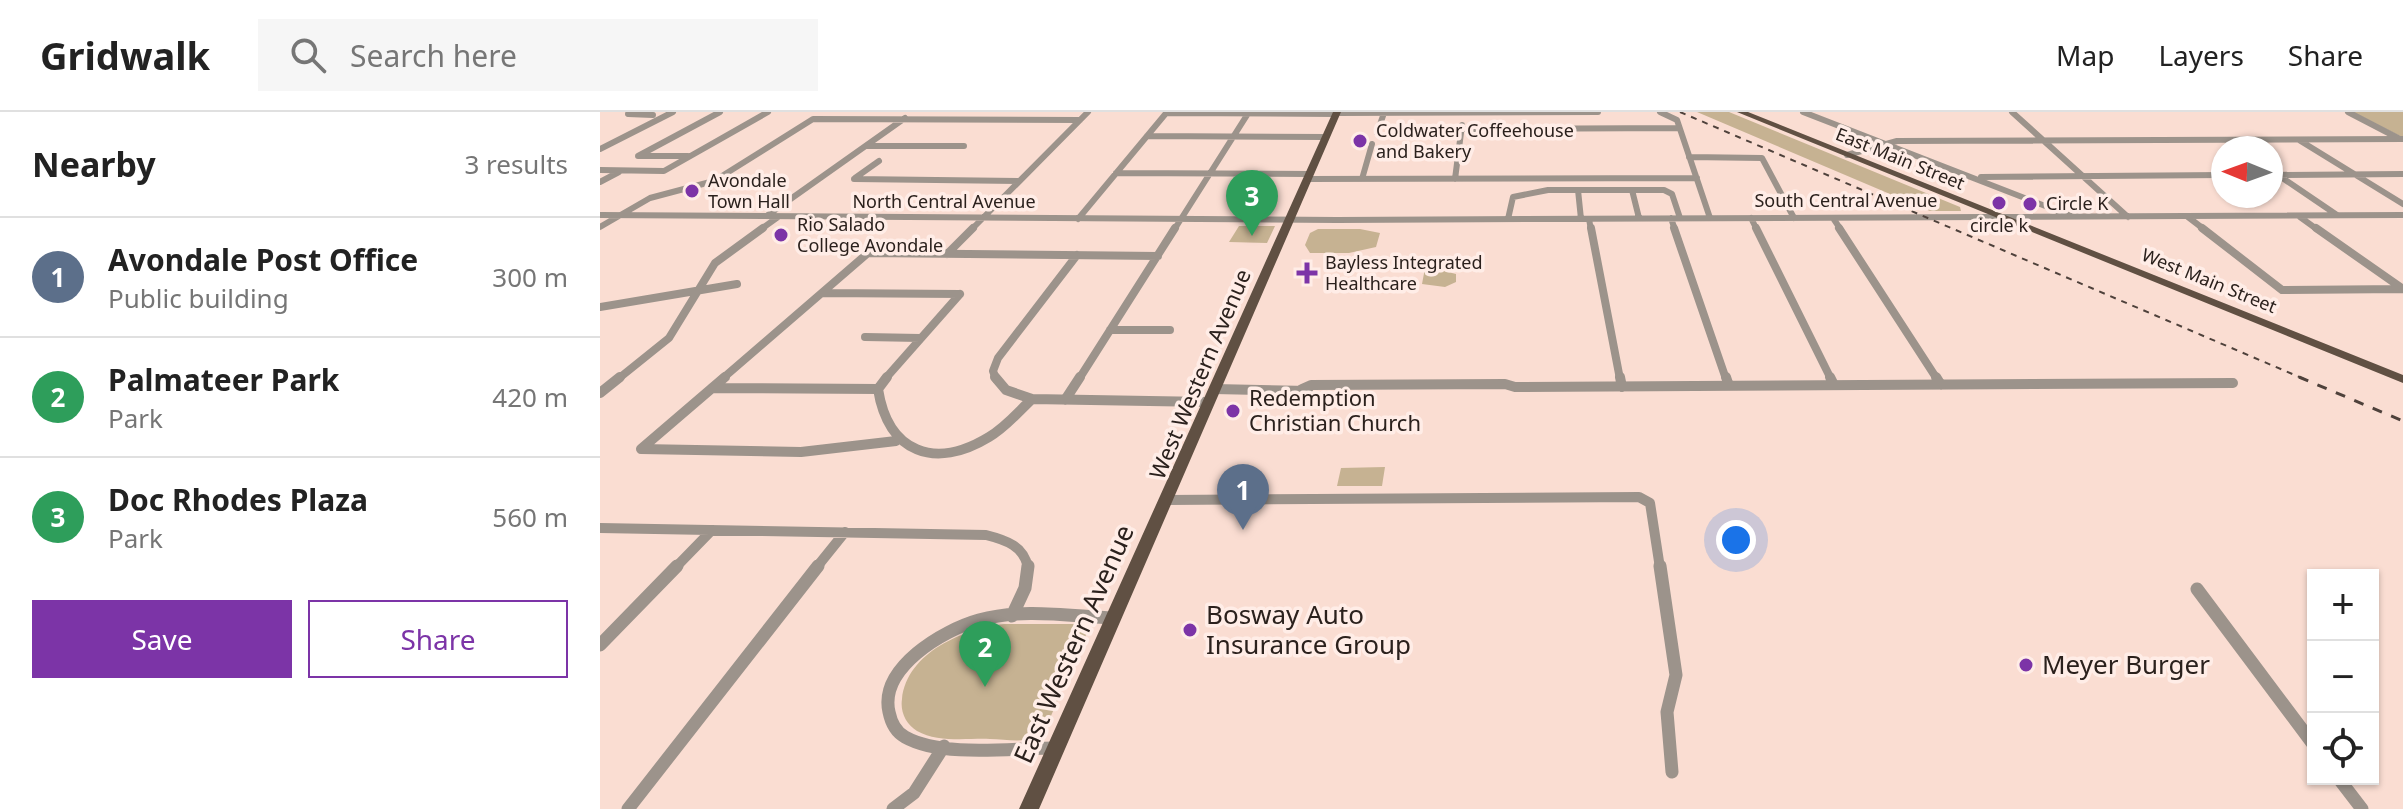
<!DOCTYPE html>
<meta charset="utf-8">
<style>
:root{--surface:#fff;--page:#f6f6f6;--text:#222;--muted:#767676;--line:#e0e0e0;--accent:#7c34a7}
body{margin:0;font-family:"Noto Sans",sans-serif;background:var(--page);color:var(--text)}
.controls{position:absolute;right:24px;bottom:24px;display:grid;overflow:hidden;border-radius:0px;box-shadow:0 2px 6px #0004}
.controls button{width:72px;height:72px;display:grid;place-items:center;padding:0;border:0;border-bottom:2px solid var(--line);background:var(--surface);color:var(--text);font:40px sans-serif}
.compass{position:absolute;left:1611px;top:24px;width:72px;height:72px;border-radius:50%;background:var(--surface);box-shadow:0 2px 6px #0004;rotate:271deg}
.you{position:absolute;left:1136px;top:428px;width:28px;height:28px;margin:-20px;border:6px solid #fff;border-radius:50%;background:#1a73e8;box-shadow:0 0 0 12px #1a73e833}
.badge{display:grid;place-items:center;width:52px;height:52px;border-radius:50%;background:var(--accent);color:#fff;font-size:26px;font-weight:700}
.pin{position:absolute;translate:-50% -66px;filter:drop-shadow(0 2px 4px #0008)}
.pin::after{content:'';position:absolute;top:42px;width:28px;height:24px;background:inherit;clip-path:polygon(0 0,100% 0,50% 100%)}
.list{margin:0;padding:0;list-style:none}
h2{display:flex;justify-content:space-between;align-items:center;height:104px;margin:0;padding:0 32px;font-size:34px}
h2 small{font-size:26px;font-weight:400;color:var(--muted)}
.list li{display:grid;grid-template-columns:52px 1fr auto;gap:24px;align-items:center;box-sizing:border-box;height:120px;padding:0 32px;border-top:2px solid var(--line)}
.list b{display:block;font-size:30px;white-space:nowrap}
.list p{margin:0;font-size:26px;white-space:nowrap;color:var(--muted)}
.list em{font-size:26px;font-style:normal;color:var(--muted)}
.actions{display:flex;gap:16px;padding:24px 32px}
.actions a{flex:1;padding:18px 0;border:2px solid var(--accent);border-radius:0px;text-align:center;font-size:28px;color:var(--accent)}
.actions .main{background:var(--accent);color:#fff}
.icon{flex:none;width:44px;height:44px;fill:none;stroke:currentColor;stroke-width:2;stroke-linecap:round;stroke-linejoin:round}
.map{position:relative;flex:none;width:1803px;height:697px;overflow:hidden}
header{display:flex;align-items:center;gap:48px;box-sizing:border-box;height:112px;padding:0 40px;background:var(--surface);border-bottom:2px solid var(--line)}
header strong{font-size:38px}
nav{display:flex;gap:44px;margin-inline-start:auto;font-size:28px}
.search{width:560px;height:72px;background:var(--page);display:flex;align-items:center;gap:20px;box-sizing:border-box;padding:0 28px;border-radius:0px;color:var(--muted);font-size:30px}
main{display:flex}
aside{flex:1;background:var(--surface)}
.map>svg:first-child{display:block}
.green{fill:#c6b292}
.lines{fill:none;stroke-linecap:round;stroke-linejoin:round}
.minor-far3{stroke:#9c938b;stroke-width:6}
.minor-far2{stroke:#9c938b;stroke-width:8}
.minor-far1{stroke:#9c938b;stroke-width:10}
.minor{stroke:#9c938b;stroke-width:13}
.major{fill:#605043;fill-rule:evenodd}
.rail-far1{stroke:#4e413b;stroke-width:2;stroke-dasharray:6 6;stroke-linecap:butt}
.rail{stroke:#4e413b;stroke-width:3;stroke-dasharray:10 10;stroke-linecap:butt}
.poi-dot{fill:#7c34a7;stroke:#ffede7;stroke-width:3}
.labels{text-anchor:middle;stroke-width:7;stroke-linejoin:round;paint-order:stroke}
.far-poi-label{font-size:18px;fill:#2b211d;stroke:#ffede7;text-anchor:start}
.far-street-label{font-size:18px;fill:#2b211d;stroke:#ffede7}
.street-label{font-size:22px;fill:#2b211d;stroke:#ffede7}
.poi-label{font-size:22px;fill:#2b211d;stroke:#ffede7;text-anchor:start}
.near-poi-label{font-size:26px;fill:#2b211d;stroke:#ffede7;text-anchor:start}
.near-street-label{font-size:26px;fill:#2b211d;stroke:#ffede7}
</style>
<header>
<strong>Gridwalk</strong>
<div class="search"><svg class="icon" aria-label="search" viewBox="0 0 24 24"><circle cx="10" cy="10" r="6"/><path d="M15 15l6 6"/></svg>Search here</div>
<nav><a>Map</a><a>Layers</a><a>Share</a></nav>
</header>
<main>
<aside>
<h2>Nearby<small>3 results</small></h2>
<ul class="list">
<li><span class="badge" style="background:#5c6f8a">1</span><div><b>Avondale Post Office</b><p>Public building</p></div><em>300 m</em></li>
<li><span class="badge" style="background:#2e9e5b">2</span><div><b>Palmateer Park</b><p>Park</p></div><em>420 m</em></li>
<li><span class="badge" style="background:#2e9e5b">3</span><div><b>Doc Rhodes Plaza</b><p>Park</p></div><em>560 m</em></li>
</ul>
<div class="actions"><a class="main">Save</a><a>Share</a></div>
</aside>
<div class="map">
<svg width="1803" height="697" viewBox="0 0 1803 697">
<rect width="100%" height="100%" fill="#faddd2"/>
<path class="green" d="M1097 0H1129L1360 95 1361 99H1330Z
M1753 0H1803V25H1802Z
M639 114H675L667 131 629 130Z
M718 117H760L780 121 776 135 749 141H710L705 133 710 121Z
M835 149 844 159 856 162V170L845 175 822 172 826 151Z
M785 355 782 374H737L741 356Z
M404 512H478L489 516 444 620C430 633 408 627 390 627 368 626 338 631 317 619 306 612 300 600 302 587 307 540 364 517 404 512Z"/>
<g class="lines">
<path class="minor-far3" d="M1060 0 1077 8 1110 106
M1203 0 1471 104
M1412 0 1528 105
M1748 0 1798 26
M566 1 736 2
M737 1 998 0
M28 2 53 3
M862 17 1079 16
M777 21 784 1
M547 24 726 25
M1699 28 1803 92
M266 34H364
M0 37 73 0
M1247 43 1297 29 1803 27
M88 44H38L120 0
M1089 45 1162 46 1194 106
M0 58 64 59 168 0
M516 61 709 62
M1671 63 1803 62
M1381 65 1623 63
M1681 65 1737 103
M255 66 279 49
M254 67 419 69
M707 67 1097 66
M762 67 772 32
M855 67 862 13
M0 70 19 60
M978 78 981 107
M1032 78 1039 106
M0 103 737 108 1803 103
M168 103 305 6
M1588 105 1605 118
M1700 105 1718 118
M1071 106 1075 118
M1151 106 1157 118
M1233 106 1241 118
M478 107 567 0
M908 107 913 85 948 78H1064L1072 82 1080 106
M989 107 991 118
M0 115 50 86 114 69 213 7 480 8
M160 118 178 105
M371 118 488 0
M574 118 649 0"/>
<path class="minor-far2" d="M991 116 1020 267
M1074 116 1126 267
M1156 116 1231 267
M1239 116 1337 267
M1602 116 1682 178 1803 177
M1716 116 1803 177
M347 142 373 116
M222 181 360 182
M0 195 137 172
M510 218H570
M265 225 320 226
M18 267 69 226 115 151 163 116
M122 267 268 141 558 144
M285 267 360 182
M396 267 393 259 398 246 477 143
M479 267 575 116"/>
<path class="minor-far1" d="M287 265 278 277C288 341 335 358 389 325 406 315 418 300 432 287
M395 265 406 278 432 287 608 290
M1020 265 1022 275
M1126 265 1129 274
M1230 265 1234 273
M1336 265 1341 273
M112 276 278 277
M614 277 708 279
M702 277 711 273 905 272 915 275 1633 271
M0 281 20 265
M465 288 480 265
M41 337 125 265
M41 337 201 340 296 329
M567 388 1039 385 1050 391 1060 456
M0 416 386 423C406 428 424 434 428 456
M75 456 112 418
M216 456 245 420"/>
<path class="minor" d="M1060 454 1076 563 1067 600 1072 660
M1597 477 1713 632
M412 504 425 476 428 454
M0 533 77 454
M456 636C414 636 342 646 305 625 296 620 291 610 289 600 279 556 343 518 379 508 422 496 469 504 513 506
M1739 667 1762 697
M28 697 218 454
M293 697 314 681 344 634"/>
<path class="major" d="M733 0H741L439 697H419Z
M1137 0H1148L1803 263V271Z"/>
<path class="rail-far1" d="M1080 0 1704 267"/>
<path class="rail" d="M1699 265 1803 309"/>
</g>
<g class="poi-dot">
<circle cx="760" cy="29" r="8"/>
<circle cx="92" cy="79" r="8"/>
<circle cx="1399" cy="91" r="8"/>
<circle cx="1430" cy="92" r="8"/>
<circle cx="181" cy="123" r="8"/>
<path d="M703 149h8v8h8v8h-8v8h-8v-8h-8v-8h8z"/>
<circle cx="633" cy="299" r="8"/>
<circle cx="590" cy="518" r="8"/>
<circle cx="1426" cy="553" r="8"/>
</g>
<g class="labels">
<g class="far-poi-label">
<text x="776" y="25">Coldwater Coffeehouse<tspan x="776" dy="21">and Bakery</tspan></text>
<text x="108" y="75">Avondale<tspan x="108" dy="21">Town Hall</tspan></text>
<text x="1446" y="98">Circle K</text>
<text x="197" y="119">Rio Salado<tspan x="197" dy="21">College Avondale</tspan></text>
<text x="1399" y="120" text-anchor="middle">circle k</text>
<text x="725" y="157">Bayless Integrated<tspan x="725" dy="21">Healthcare</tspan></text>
</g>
<g class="far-street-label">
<text transform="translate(1300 47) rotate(22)" y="6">East Main Street</text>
<text x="1246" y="95">South Central Avenue</text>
<text x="344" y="96">North Central Avenue</text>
<text transform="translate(1609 169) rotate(22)" y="6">West Main Street</text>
</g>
<g class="street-label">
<text transform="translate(600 262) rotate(-67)" y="8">West Western Avenue</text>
</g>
<g class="poi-label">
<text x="649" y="294">Redemption<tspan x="649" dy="25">Christian Church</tspan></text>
</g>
<g class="near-poi-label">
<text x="606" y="512">Bosway Auto<tspan x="606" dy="30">Insurance Group</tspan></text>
<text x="1442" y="562">Meyer Burger</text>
</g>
<g class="near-street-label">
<text transform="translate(474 532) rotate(-66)" y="9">East Western Avenue</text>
</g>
</g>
</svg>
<div class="controls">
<button>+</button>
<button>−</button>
<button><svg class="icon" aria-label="locate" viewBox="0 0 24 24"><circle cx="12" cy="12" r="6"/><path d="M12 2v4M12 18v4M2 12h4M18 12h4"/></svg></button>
</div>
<svg class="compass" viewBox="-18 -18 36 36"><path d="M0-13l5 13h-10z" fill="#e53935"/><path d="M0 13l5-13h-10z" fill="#767676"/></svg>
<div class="you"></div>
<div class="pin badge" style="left:643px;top:418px;background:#5c6f8a">1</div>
<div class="pin badge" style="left:385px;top:575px;background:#2e9e5b">2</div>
<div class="pin badge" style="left:652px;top:124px;background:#2e9e5b">3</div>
</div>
</main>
